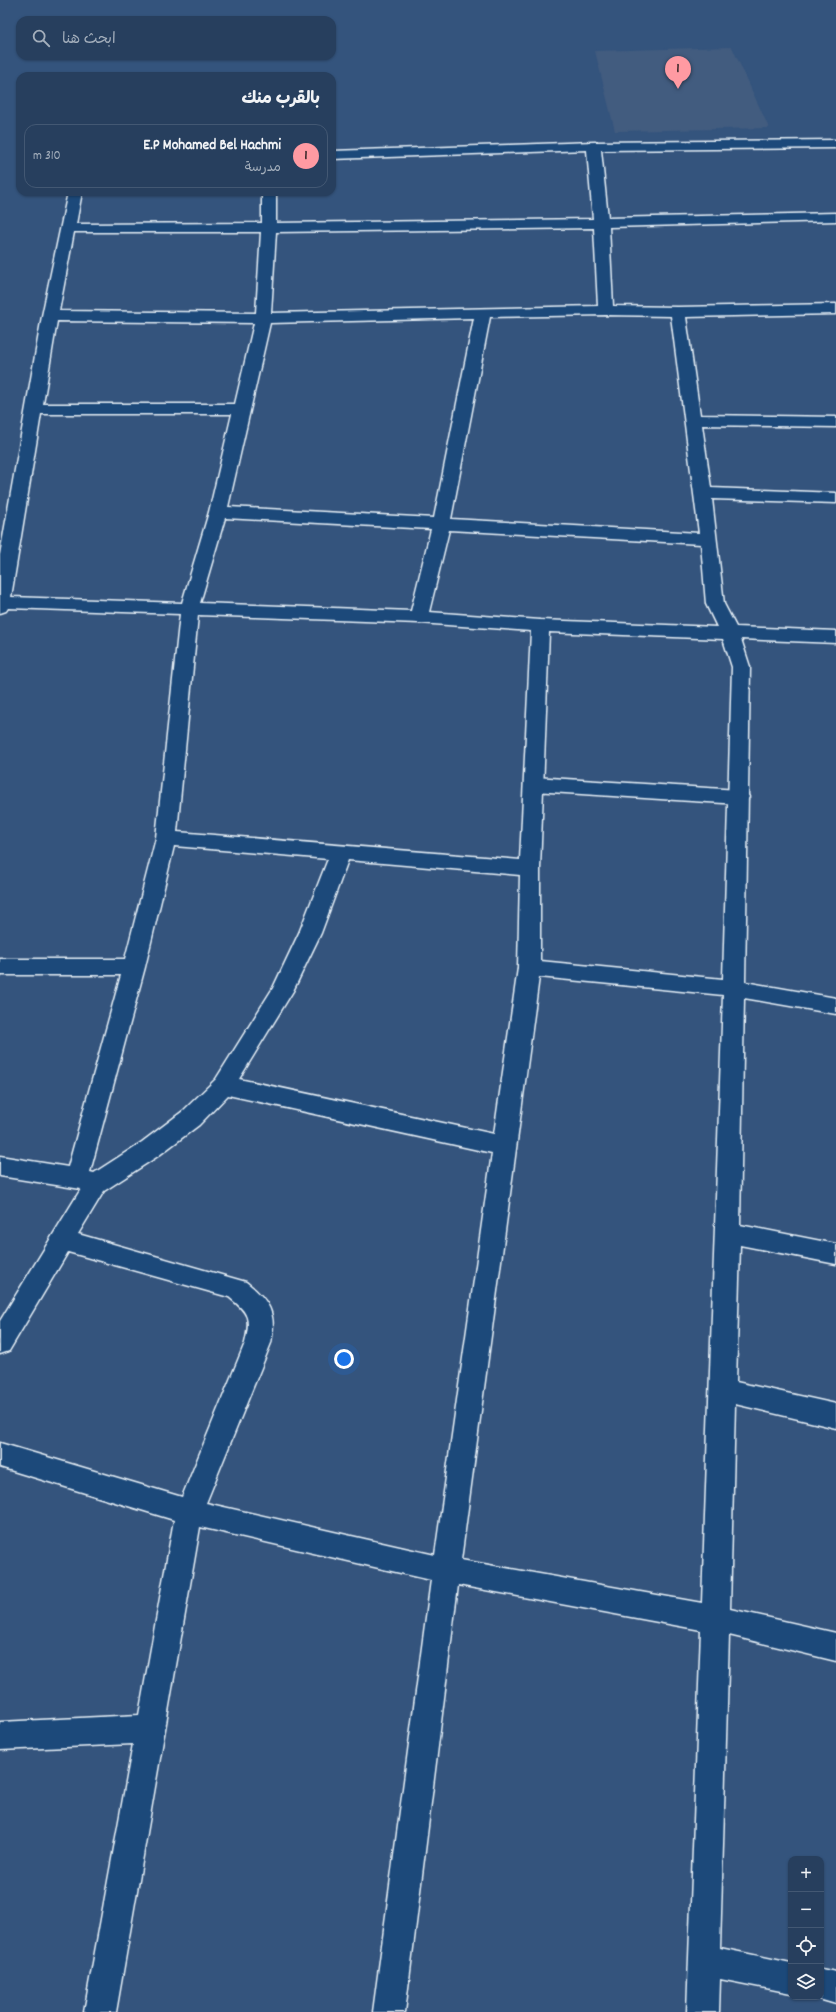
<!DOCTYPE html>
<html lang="ar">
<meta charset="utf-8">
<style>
:root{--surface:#273f5e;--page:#334a67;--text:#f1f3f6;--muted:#a4afbc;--line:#435873;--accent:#ff9aa2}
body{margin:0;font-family:Dekko,"Playpen Sans Arabic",sans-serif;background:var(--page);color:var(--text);direction:rtl}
.controls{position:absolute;right:12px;bottom:12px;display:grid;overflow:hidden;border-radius:8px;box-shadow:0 1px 3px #0004}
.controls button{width:36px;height:36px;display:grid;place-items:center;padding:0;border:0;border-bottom:1px solid var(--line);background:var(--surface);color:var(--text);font:20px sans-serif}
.you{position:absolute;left:344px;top:1359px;width:14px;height:14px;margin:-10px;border:3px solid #fff;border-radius:50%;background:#1a73e8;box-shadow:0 0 0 6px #1a73e833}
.badge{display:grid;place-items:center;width:26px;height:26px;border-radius:50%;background:var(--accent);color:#111;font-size:13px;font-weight:700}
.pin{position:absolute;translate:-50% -33px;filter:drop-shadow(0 1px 2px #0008)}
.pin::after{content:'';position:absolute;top:21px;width:14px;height:12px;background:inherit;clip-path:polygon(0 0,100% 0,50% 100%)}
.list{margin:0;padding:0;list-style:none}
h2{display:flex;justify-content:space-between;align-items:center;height:52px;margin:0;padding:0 16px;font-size:17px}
h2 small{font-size:13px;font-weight:400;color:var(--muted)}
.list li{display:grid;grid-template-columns:26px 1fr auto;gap:12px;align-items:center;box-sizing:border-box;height:64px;margin:0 8px 8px;padding:0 8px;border:1px solid var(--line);border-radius:12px}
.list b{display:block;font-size:15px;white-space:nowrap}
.list p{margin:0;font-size:13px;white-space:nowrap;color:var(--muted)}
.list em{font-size:13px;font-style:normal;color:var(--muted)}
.icon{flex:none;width:22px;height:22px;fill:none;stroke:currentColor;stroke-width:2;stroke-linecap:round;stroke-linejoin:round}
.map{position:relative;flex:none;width:836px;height:2012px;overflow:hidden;direction:ltr}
.search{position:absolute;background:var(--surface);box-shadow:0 1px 3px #0004;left:16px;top:16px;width:320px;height:44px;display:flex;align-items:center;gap:10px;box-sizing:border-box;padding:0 14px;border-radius:12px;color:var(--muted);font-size:15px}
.panel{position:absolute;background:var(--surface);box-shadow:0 1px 3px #0004;left:16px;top:72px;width:320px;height:124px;border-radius:12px;direction:rtl}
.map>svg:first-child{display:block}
.built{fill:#425c7f}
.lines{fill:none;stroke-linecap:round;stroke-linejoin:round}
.service-casing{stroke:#e8f1f8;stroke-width:3}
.minor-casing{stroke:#e8f1f8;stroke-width:3}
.service{fill:#1f4a7a;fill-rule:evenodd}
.minor{fill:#1f4a7a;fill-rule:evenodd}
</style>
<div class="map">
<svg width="836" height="2012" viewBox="0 0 836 2012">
<rect width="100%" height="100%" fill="#34547d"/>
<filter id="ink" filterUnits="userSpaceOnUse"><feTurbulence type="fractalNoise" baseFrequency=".025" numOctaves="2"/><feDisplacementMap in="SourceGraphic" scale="8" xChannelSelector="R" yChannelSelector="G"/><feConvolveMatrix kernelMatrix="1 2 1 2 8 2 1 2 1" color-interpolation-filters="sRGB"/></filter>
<g filter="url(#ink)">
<path class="built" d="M732 47 769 128 615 131 595 51Z"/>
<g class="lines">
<g class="service-casing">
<path id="service" d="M534 777 739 790 746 792 749 797 746 802 739 804 534 791 527 789 524 784 527 779Z"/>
</g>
<g class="minor-casing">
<path id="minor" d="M836 140V148L601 150 608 218 836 213V221L609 227 613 306 678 307 836 304V314L686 317 700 415 836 417V427L702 425 711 488 836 493V503L712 499 724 604 736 627 836 631V643L741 639 750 667 745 982 836 998V1014L744 998 740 1225 836 1244V1264L740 1245 736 1382 836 1404V1428L735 1404 730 1609 836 1633V1661L729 1635 720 1948 791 1963V1993L720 1979 719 2012H687L701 1630 458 1585 405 2012H373L431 1580 200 1527 116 2012H84L133 1744 0 1750V1722L139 1715 174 1520 0 1467V1443L182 1497 245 1343C251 1318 249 1313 229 1297L68 1252 9 1351 0 1354V1321L81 1189 0 1176V1156L68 1167 121 975H0V959H125L156 838 180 614 8 608 6 611 0 613V555L42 316 68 192H82L76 224 262 223V192H276V223L593 219 587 150 332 159V151L594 142ZM594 228 598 306 271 313 276 232ZM74 232H261L256 313 59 311ZM606 315 671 316 699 533 451 519 490 317ZM474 318 434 518 228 507 270 323ZM57 321 254 323 235 404H43ZM41 414H232L209 512 182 603 11 597ZM225 518 431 529 411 611 200 603ZM449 530 701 544 706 604 717 627 540 620 429 612ZM198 615 419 623 531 631 520 860 177 832ZM549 632 723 639 732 667 723 979 540 961V868ZM174 846 328 859 299 933 273 988 216 1079 183 1111 142 1142 94 1173 90 1172 145 967ZM348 860 520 875 518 968 494 1134 239 1079 293 991 321 933ZM539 977 723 995 702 1603 461 1560ZM228 1095 492 1153 435 1555 206 1503 271 1343C277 1313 269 1300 246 1282L78 1234 104 1191 158 1156 199 1125Z
M821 1969 836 1972V2004L812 1997H821Z"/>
</g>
<use href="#service" class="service"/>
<use href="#minor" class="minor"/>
</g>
</g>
</svg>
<div class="controls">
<button>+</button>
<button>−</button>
<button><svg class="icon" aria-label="locate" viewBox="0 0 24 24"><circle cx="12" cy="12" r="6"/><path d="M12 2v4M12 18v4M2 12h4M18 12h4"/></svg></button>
<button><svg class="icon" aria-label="layers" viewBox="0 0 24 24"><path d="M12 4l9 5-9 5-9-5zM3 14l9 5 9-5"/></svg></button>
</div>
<div class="you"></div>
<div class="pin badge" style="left:678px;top:89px">1</div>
<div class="search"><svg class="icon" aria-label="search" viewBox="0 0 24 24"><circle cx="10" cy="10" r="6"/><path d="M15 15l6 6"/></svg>ابحث هنا</div>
<section class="panel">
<h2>بالقرب منك<small></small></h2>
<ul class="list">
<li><span class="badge">1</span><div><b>E.P Mohamed Bel Hachmi</b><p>مدرسة</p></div><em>310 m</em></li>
</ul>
</section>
</div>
